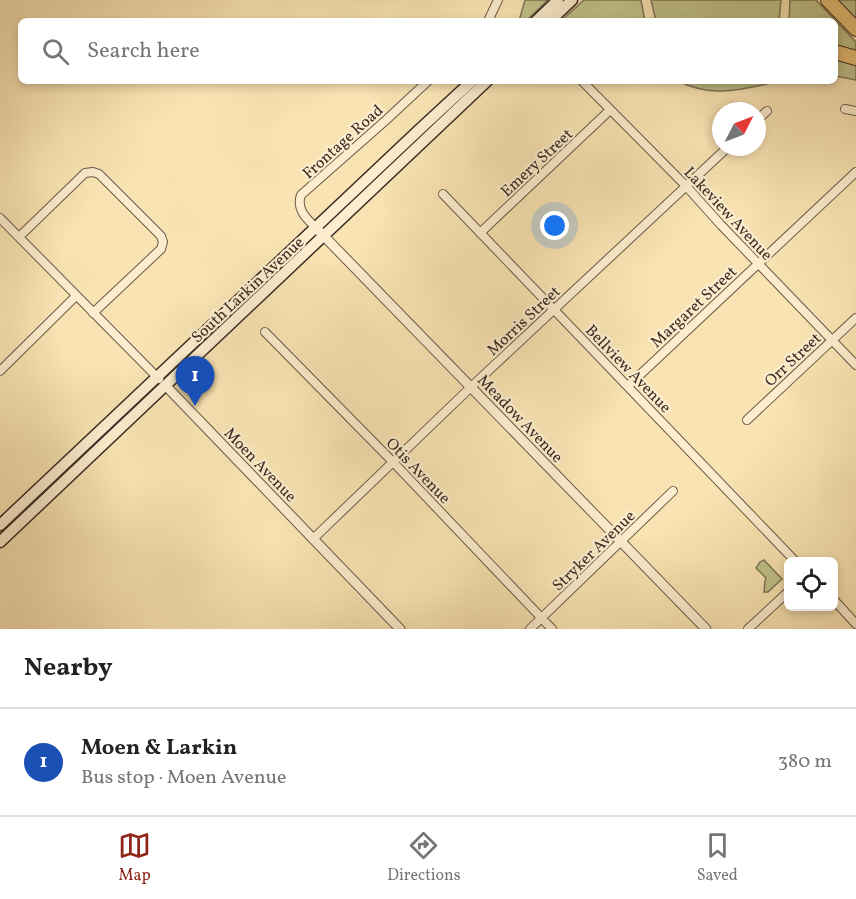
<!DOCTYPE html>
<meta charset="utf-8">
<style>
:root{--surface:#fff;--page:#f2f2f2;--text:#222;--muted:#767676;--line:#e0e0e0;--accent:#8f2418}
body{margin:0;font-family:Vollkorn,serif;background:var(--page);color:var(--text)}
.controls{position:absolute;right:18px;bottom:18px;display:grid;overflow:hidden;border-radius:9px;box-shadow:0 3px 9px #0003}
.controls button{width:54px;height:54px;display:grid;place-items:center;padding:0;border:0;border-bottom:2px solid var(--line);background:var(--surface);color:var(--text);font:30px sans-serif}
.compass{position:absolute;left:712px;top:102px;width:54px;height:54px;border-radius:50%;background:var(--surface);box-shadow:0 3px 9px #0003;rotate:48deg}
.you{position:absolute;left:555px;top:226px;width:21px;height:21px;margin:-15px;border:4px solid #fff;border-radius:50%;background:#1a73e8;box-shadow:0 0 0 9px #1a73e833}
.badge{display:grid;place-items:center;width:39px;height:39px;border-radius:50%;background:var(--accent);color:#fff;font-size:20px;font-weight:700}
.pin{position:absolute;translate:-50% -50px;filter:drop-shadow(0 2px 3px #0008)}
.pin::after{content:'';position:absolute;top:32px;width:21px;height:18px;background:inherit;clip-path:polygon(0 0,100% 0,50% 100%)}
.list{margin:0;padding:0;list-style:none}
h2{display:flex;justify-content:space-between;align-items:center;height:78px;margin:0;padding:0 24px;font-size:26px}
h2 small{font-size:20px;font-weight:400;color:var(--muted)}
.list li{display:grid;grid-template-columns:39px 1fr auto;gap:18px;align-items:center;box-sizing:border-box;height:108px;padding:0 24px;border-top:2px solid var(--line)}
.list b{display:block;font-size:22px;white-space:nowrap}
.list p{margin:0;font-size:20px;white-space:nowrap;color:var(--muted)}
.list em{font-size:20px;font-style:normal;color:var(--muted)}
.icon{flex:none;width:33px;height:33px;fill:none;stroke:currentColor;stroke-width:2;stroke-linecap:round;stroke-linejoin:round}
.map{position:relative;flex:none;width:856px;height:629px;overflow:hidden}
.search{position:absolute;background:var(--surface);box-shadow:0 3px 9px #0003;left:18px;right:18px;top:18px;height:66px;display:flex;align-items:center;gap:15px;box-sizing:border-box;padding:0 21px;border-radius:9px;color:var(--muted);font-size:22px}
.sheet{height:186px;background:var(--surface)}
nav{display:flex;justify-content:space-around;align-items:center;box-sizing:border-box;height:84px;border-top:2px solid var(--line);background:var(--surface);font-size:16px;color:var(--muted)}
nav a{display:grid;justify-items:center;gap:3px}
nav .on{color:var(--accent)}
.map>svg:first-child{display:block}
.green{fill:#c0c38a;stroke:#7e7757;stroke-width:1.5}
.lines{fill:none;stroke-linecap:round;stroke-linejoin:round}
.minor-casing{stroke:#6a5948;stroke-width:10}
.tertiary-casing{stroke:#6a5948;stroke-width:11}
.secondary-casing{stroke:#3b2b24;stroke-width:13}
.motorway-casing{stroke:#3b2b24;stroke-width:16}
.minor{stroke:#fbedcd;stroke-width:8}
.tertiary{stroke:#fbedcd;stroke-width:9}
.secondary{stroke:#fbedcd;stroke-width:10}
.motorway{stroke:#ecc279;stroke-width:14}
.labels{text-anchor:middle;stroke-width:4.5;stroke-linejoin:round;paint-order:stroke}
.street-label{font-size:16px;fill:#3b2b24;stroke:#fbedcd}
</style>
<div class="map">
<svg width="856" height="629" viewBox="0 0 856 629">
<rect width="100%" height="100%" fill="#f9e3b2"/>
<filter id="stains"><feTurbulence type="fractalNoise" baseFrequency=".00333" numOctaves="4"/><feColorMatrix values="0 0 0 0 .2 0 0 0 0 .09 0 0 0 0 .02 0 0 0 .5 -.17"/></filter>
<radialGradient id="worn" r=".72"><stop offset=".6" stop-color="#630" stop-opacity="0"/><stop offset="1" stop-color="#630" stop-opacity=".3"/></radialGradient>
<path class="green" d="M525 0H548L526 21H519Z
M584 0H641L645 21H561Z
M651 0H781L779 21H656Z
M790 0H816L856 42V80L835 76V21H789Z
M837 0H856V20Z
M678 81H780C743 89 714 99 678 81Z
M69 466 70 468 0 536V531Z
M764 560 782 579 768 592H764L765 581 766 578 756 568 760 562Z"/>
<g class="lines">
<g class="minor-casing">
<path id="minor" d="M488 21 498 0
M582 81 686 186 721 225 856 365
M845 109 856 111
M757 120 767 111
M443 194 796 562
M0 218 159 379
M315 227C306 218 296 209 301 195L385 121 428 81
M480 233 610 110
M19 237 85 173 93 172 99 174 161 236 163 242 161 249 93 313
M265 332 393 462 552 629
M0 371 76 296
M628 386 856 172
M747 420 856 318
M313 539 471 387 728 147
M834 600 856 624
M530 629 673 491
M748 629 788 592"/>
</g>
<g class="tertiary-casing">
<path id="tertiary" d="M319 231 706 629
M166 386 400 629"/>
</g>
<g class="secondary-casing">
<path id="secondary" d="M536 21 558 0
M550 21 572 0
M0 525 420 129 472 81
M0 542 487 81"/>
</g>
<g class="motorway-casing">
<path id="motorway" d="M828 0 856 29
M835 52 856 58"/>
</g>
<use href="#minor" class="minor"/>
<use href="#tertiary" class="tertiary"/>
<use href="#secondary" class="secondary"/>
<use href="#motorway" class="motorway"/>
</g>
<g class="labels">
<g class="street-label">
<text transform="translate(342 141) rotate(-42)" y="6">Frontage Road</text>
<text transform="translate(536 162) rotate(-43)" y="6">Emery Street</text>
<text transform="translate(729 213) rotate(47)" y="6">Lakeview Avenue</text>
<text transform="translate(247 289) rotate(-43)" y="6">South Larkin Avenue</text>
<text transform="translate(693 306) rotate(-43)" y="6">Margaret Street</text>
<text transform="translate(523 320) rotate(-43)" y="6">Morris Street</text>
<text transform="translate(792 359) rotate(-43)" y="6">Orr Street</text>
<text transform="translate(629 368) rotate(46)" y="6">Bellview Avenue</text>
<text transform="translate(521 418) rotate(46)" y="6">Meadow Avenue</text>
<text transform="translate(261 464) rotate(46)" y="6">Moen Avenue</text>
<text transform="translate(419 470) rotate(46)" y="6">Otis Avenue</text>
<text transform="translate(593 550) rotate(-44)" y="6">Stryker Avenue</text>
</g>
</g>
<rect width="100%" height="100%" filter="url(#stains)"/>
<rect width="100%" height="100%" fill="url(#worn)"/>
</svg>
<div class="controls">
<button><svg class="icon" aria-label="locate" viewBox="0 0 24 24"><circle cx="12" cy="12" r="6"/><path d="M12 2v4M12 18v4M2 12h4M18 12h4"/></svg></button>
</div>
<svg class="compass" viewBox="-18 -18 36 36"><path d="M0-13l5 13h-10z" fill="#e53935"/><path d="M0 13l5-13h-10z" fill="#767676"/></svg>
<div class="you"></div>
<div class="pin badge" style="left:195px;top:406px;background:#1a4fb4">1</div>
<div class="search"><svg class="icon" aria-label="search" viewBox="0 0 24 24"><circle cx="10" cy="10" r="6"/><path d="M15 15l6 6"/></svg>Search here</div>
</div>
<section class="sheet">
<h2>Nearby<small></small></h2>
<ul class="list">
<li><span class="badge" style="background:#1a4fb4">1</span><div><b>Moen &amp; Larkin</b><p>Bus stop · Moen Avenue</p></div><em>380 m</em></li>
</ul>
</section>
<nav>
<a class="on"><svg class="icon" aria-label="map" viewBox="0 0 24 24"><path d="M3 6l6-2 6 2 6-2v14l-6 2-6-2-6 2zM9 4v14M15 6v14"/></svg>Map</a>
<a><svg class="icon" aria-label="directions" viewBox="0 0 24 24"><path d="M12 3l9 9-9 9-9-9zM9 14v-3h6M13 9l2 2-2 2"/></svg>Directions</a>
<a><svg class="icon" aria-label="saved" viewBox="0 0 24 24"><path d="M7 4h10v16l-5-4-5 4z"/></svg>Saved</a>
</nav>
